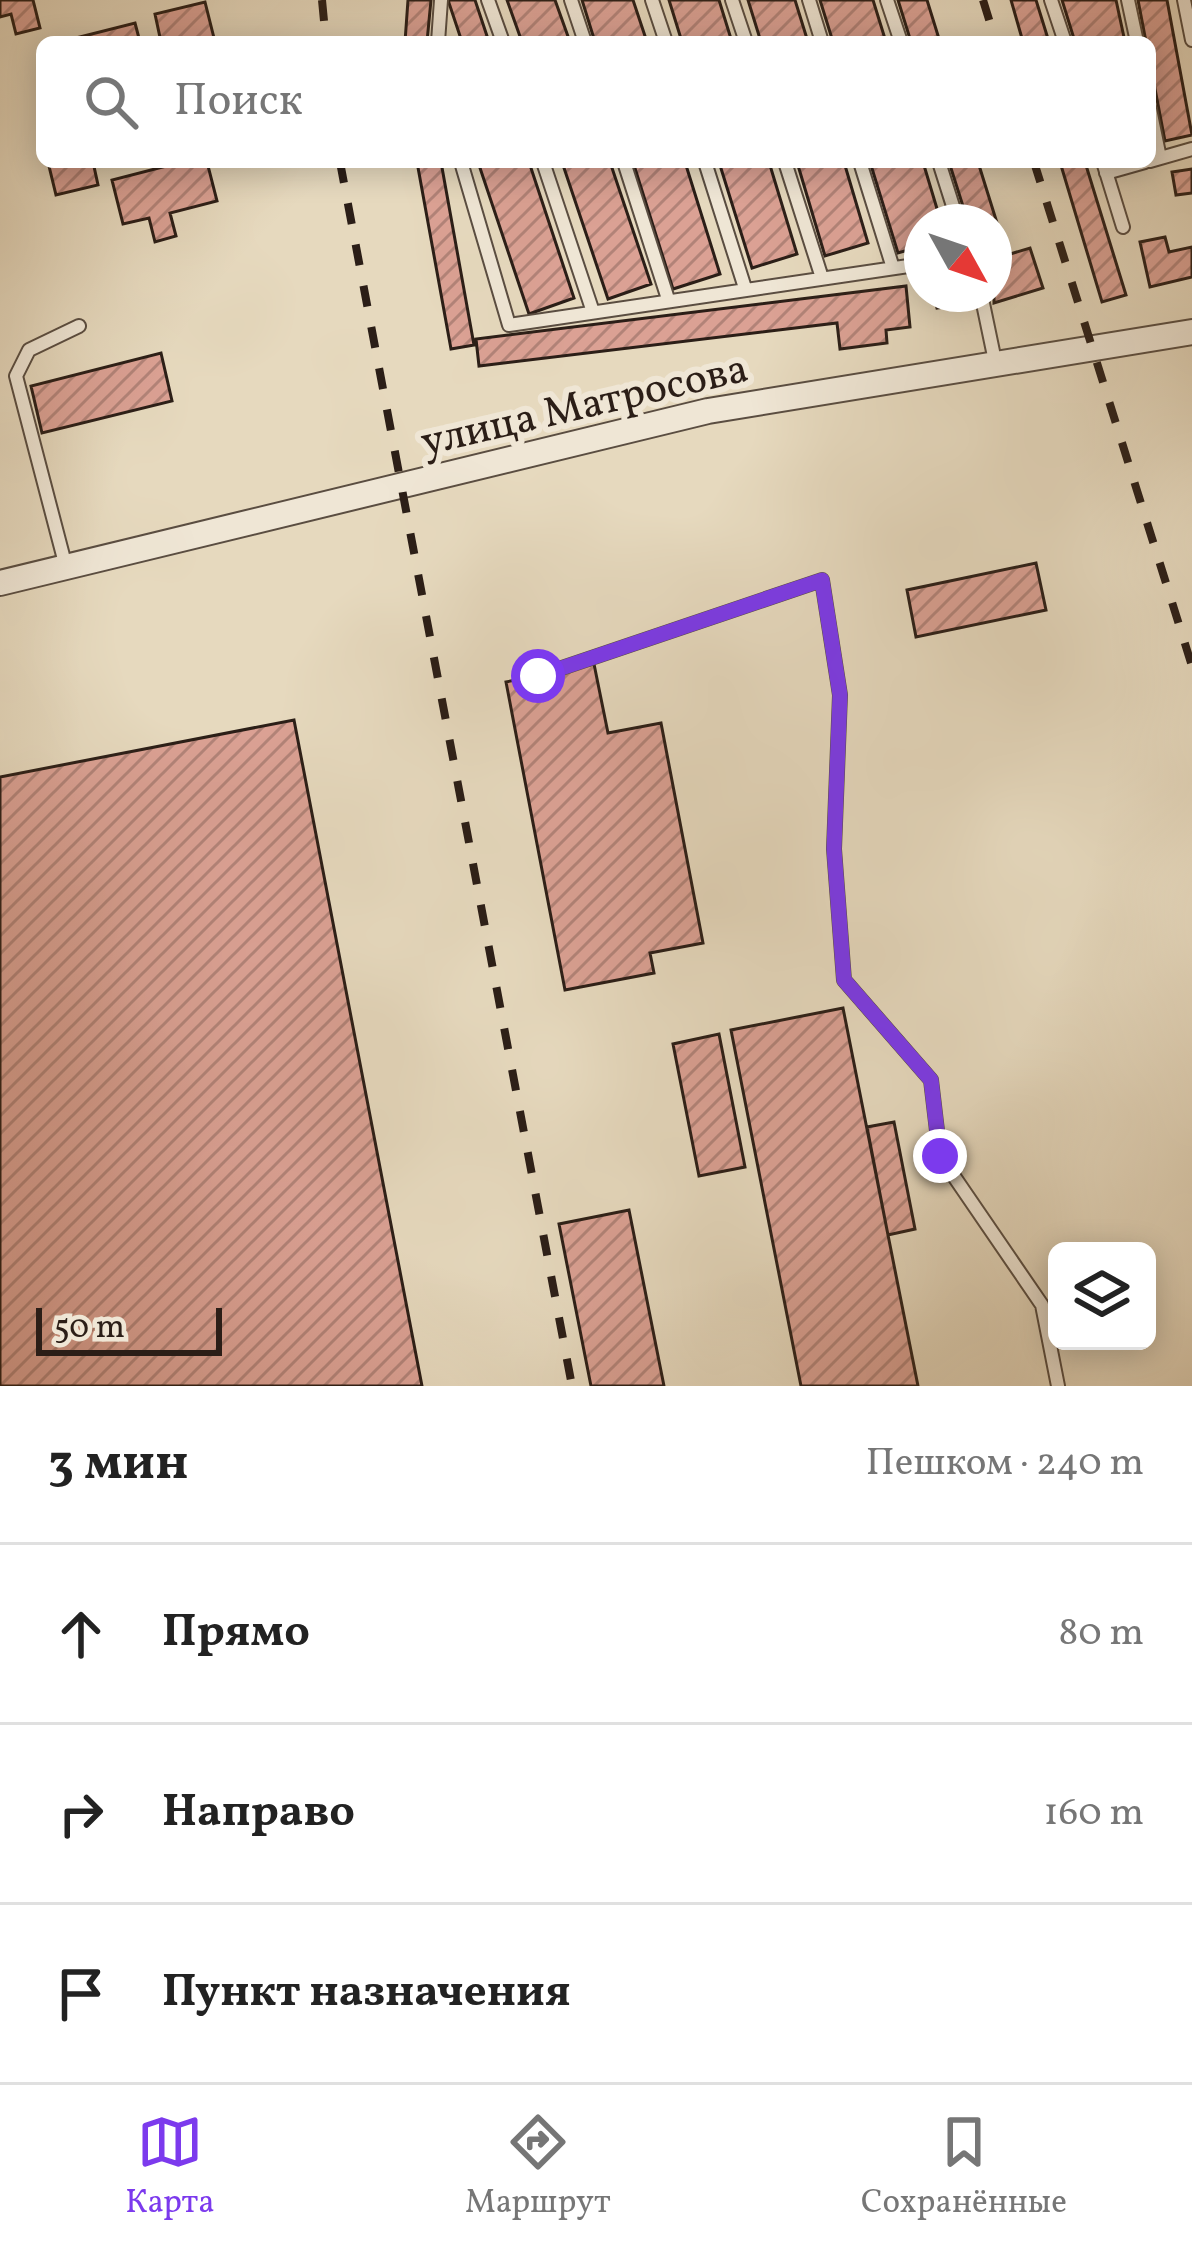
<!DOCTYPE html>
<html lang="ru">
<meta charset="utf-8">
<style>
:root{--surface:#fff;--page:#f2f2f2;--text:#222;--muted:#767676;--line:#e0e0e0;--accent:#7c3aed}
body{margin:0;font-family:Vollkorn,serif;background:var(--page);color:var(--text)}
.controls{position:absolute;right:36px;bottom:36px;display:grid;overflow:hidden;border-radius:18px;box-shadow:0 6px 30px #0003}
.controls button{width:108px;height:108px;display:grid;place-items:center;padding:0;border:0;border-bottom:3px solid var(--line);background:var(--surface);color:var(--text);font:60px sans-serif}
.compass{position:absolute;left:904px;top:204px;width:108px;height:108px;border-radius:50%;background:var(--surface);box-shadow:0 6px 30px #0003;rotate:130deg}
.scale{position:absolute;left:36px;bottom:30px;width:186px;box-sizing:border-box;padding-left:12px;border:6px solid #2b1e17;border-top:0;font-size:33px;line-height:42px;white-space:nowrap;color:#2b1e17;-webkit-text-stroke:9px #efe6d5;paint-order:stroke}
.stop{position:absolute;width:36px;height:36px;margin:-27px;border:9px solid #7c3aed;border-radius:50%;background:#fff}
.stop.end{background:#7c3aed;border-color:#fff;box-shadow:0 3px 12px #0008}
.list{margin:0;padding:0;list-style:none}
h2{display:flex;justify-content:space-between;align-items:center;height:156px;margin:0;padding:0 48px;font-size:51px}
h2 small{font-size:39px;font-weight:400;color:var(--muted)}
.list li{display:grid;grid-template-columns:78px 1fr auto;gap:36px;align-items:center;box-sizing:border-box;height:180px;padding:0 48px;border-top:3px solid var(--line)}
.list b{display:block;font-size:45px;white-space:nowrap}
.list em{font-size:39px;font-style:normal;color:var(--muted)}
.icon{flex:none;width:66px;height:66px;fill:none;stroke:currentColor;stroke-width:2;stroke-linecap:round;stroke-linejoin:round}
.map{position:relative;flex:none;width:1192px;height:1386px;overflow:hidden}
.search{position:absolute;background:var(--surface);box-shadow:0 6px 30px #0003;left:36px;right:36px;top:36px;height:132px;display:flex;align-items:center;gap:30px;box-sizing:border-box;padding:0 42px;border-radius:18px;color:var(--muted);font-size:45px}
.sheet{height:696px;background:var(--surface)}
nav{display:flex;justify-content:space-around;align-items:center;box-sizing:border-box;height:168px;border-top:3px solid var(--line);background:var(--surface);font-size:33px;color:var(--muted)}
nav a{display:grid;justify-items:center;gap:6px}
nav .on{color:var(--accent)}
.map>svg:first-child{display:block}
.building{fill:url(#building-hatch);stroke:#2b1e17;stroke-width:3}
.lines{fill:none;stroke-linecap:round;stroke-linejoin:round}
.lane-casing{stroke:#5a4d41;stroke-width:16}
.street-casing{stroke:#5a4d41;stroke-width:28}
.lane{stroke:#efe6d5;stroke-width:12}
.street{stroke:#efe6d5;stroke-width:24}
.rail{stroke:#2b1e17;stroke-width:8;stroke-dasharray:21 21;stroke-linecap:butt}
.route{stroke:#7c3aed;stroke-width:15}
.labels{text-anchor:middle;stroke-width:12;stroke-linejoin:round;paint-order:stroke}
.street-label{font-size:42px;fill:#2b1e17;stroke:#efe6d5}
</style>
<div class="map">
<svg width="1192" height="1386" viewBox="0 0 1192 1386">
<defs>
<pattern id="building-hatch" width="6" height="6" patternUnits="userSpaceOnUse" patternTransform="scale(3)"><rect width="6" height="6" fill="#dba194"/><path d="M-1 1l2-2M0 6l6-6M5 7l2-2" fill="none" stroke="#b28378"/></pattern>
</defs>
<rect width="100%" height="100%" fill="#e6d9be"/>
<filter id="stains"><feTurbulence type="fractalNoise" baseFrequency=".00167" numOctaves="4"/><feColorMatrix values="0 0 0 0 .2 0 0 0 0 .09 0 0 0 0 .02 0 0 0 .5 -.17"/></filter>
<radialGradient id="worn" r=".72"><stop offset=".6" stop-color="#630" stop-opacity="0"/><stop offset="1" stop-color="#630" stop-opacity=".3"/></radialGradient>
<path class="building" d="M0 0H33L40 28 16 34 11 14 0 17Z
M408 0H431L427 42H405Z
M448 0H475L489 42H462Z
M507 0H555L570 42H522Z
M582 0H633L647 42H595Z
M669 0H719L732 42H682Z
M748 0H795L808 42H761Z
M820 0H873L886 42H833Z
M898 0H927L940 42H911Z
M1011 0H1036L1049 42H1023Z
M1062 0H1116L1125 42H1075Z
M1138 0H1167L1192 135 1165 141Z
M205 2 215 42H161L155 14Z
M135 23 140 42H60Z
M48 162H93L98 185 56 195Z
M182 162H207L217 201 170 213 176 236 155 242 149 218 123 224 112 180Z
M417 162H441L474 345 451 349Z
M478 162H529L574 298 529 314Z
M562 162H610L651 284 608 299Z
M633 162H685L720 274 673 289Z
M719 162H769L797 254 752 268Z
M797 162H844L868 243 825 256Z
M870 162H923L941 222H922V246L898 253Z
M949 162H978L1007 255 1030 248 1043 288 994 303V222H968Z
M1060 162H1085L1126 295 1102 302Z
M1192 169V193L1176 195 1172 172Z
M1165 237 1169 252 1192 247V277L1150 287 1140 242Z
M906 286 910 327 886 330 887 343 840 349 837 323 479 366 476 339Z
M934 294H970L972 303 937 308Z
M161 353 172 401 42 433 31 386Z
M1036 563 1046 610 916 637 907 590Z
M594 664 608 733 661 723 703 943 650 953 654 973 565 990 506 682Z
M294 720 422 1386H0V777Z
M843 1008 888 1235 918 1386H801L731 1030Z
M719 1034 745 1167 699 1176 673 1044Z
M894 1122 915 1229 888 1235 867 1127Z
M629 1210 664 1386H591L559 1224Z"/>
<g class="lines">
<g class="lane-casing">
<path id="lane" d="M488 0 503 42
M571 0 585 42
M652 0 666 42
M732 0 746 42
M809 0 822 42
M887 0 901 42
M1051 0 1065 42
M1128 0 1137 42
M1184 0 1192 40
M438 42 441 0
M1150 109 1160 158
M1150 161 1192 149
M461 162 509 325 922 264
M543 162 592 309
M624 162 668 299
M705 162 745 288
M785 162 822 278
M860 162 893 268
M939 162 958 222
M1103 162 1123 227
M1106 173 1145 162
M981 294 995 361
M66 567 16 376 29 350 79 326
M538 676 822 580 840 695 834 849 844 980 931 1080 940 1156 1042 1305 1058 1386"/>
</g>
<g class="street-casing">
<path id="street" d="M0 583 708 411 1192 332"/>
</g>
<use href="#lane" class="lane"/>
<use href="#street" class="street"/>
<path class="rail" d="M322 0 326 42
M983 0 996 42
M340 162 572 1386
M1034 162 1192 666"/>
</g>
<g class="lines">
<path class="route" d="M538 676 822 580 840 695 834 849 844 980 931 1080 940 1156"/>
</g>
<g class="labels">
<g class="street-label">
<text transform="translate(584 403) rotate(-13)" y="15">улица Матросова</text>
</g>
</g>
<rect width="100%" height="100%" filter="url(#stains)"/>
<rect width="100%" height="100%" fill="url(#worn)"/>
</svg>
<div class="controls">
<button><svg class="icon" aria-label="layers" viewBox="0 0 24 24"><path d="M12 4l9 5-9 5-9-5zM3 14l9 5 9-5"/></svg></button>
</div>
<svg class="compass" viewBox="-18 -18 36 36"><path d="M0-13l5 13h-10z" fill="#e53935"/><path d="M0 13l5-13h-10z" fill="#767676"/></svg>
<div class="scale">50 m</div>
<div class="stop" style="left:538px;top:676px"></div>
<div class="stop end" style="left:940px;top:1156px"></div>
<div class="search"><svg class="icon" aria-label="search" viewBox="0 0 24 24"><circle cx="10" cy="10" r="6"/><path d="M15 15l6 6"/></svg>Поиск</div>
</div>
<section class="sheet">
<h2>3 мин<small>Пешком · 240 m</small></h2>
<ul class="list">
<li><svg class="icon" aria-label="ahead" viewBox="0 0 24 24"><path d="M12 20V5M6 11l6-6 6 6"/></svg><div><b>Прямо</b></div><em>80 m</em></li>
<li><svg class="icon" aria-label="right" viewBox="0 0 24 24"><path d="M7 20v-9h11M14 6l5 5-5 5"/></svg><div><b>Направо</b></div><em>160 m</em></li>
<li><svg class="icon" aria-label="arrive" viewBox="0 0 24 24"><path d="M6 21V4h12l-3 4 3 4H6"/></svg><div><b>Пункт назначения</b></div></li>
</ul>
</section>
<nav>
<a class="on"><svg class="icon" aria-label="map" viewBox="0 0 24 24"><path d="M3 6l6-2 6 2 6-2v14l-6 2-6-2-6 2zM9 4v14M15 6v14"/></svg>Карта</a>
<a><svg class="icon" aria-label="directions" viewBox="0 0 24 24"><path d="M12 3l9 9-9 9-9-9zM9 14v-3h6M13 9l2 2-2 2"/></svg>Маршрут</a>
<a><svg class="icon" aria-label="saved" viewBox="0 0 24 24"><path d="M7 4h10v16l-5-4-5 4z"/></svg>Сохранённые</a>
</nav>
